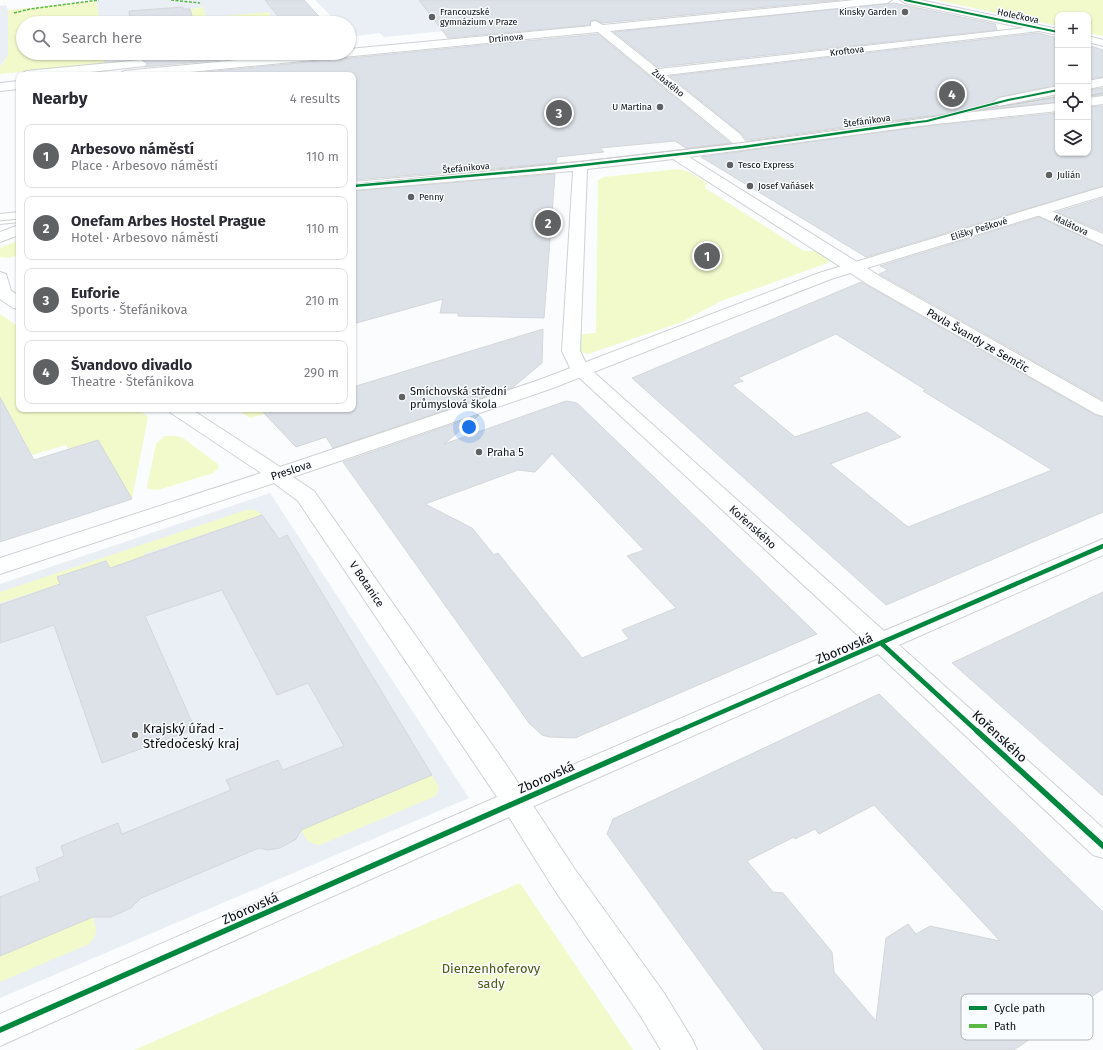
<!DOCTYPE html>
<meta charset="utf-8">
<style>
:root{--surface:#fff;--page:#f2f2f3;--text:#2b2b33;--muted:#7c7c81;--line:#e1e1e2;--accent:#5f6163}
body{margin:0;font-family:"Fira Sans",sans-serif;background:var(--page);color:var(--text)}
.controls{position:absolute;right:12px;top:12px;display:grid;overflow:hidden;border-radius:8px;box-shadow:0 1px 3px #0004}
.controls button{width:36px;height:36px;display:grid;place-items:center;padding:0;border:0;border-bottom:1px solid var(--line);background:var(--surface);color:var(--text);font:20px sans-serif}
.you{position:absolute;left:469px;top:427px;width:14px;height:14px;margin:-10px;border:3px solid #fff;border-radius:50%;background:#1a73e8;box-shadow:0 0 0 6px #1a73e833}
.badge{display:grid;place-items:center;width:26px;height:26px;border-radius:50%;background:var(--accent);color:#fff;font-size:13px;font-weight:700}
.pin{position:absolute;translate:-50% -50%;border:2px solid #fff;box-shadow:0 1px 4px #0006}
.list{margin:0;padding:0;list-style:none}
h2{display:flex;justify-content:space-between;align-items:center;height:52px;margin:0;padding:0 16px;font-size:17px}
h2 small{font-size:13px;font-weight:400;color:var(--muted)}
.list li{display:grid;grid-template-columns:26px 1fr auto;gap:12px;align-items:center;box-sizing:border-box;height:64px;margin:0 8px 8px;padding:0 8px;border:1px solid var(--line);border-radius:8px}
.list b{display:block;font-size:15px;white-space:nowrap}
.list p{margin:0;font-size:13px;white-space:nowrap;color:var(--muted)}
.list em{font-size:13px;font-style:normal;color:var(--muted)}
.icon{flex:none;width:22px;height:22px;fill:none;stroke:currentColor;stroke-width:2;stroke-linecap:round;stroke-linejoin:round}
.map{position:relative;flex:none;width:1103px;height:1050px;overflow:hidden}
.search{position:absolute;background:var(--surface);box-shadow:0 1px 3px #0004;left:16px;top:16px;width:340px;height:44px;display:flex;align-items:center;gap:10px;box-sizing:border-box;padding:0 14px;border-radius:22px;color:var(--muted);font-size:15px}
.panel{position:absolute;background:var(--surface);box-shadow:0 1px 3px #0004;left:16px;top:72px;width:340px;height:340px;border-radius:8px}
.map>svg:first-child{display:block}
.built{fill:#e9eff5}
.green{fill:#f2facc}
.building{fill:#dce2e8;stroke:#d5d7d9;fill-rule:evenodd}
.lines{fill:none;stroke-linecap:round;stroke-linejoin:round}
.street-casing{stroke:#cfd1d3;stroke-width:2}
.secondary-casing{stroke:#cfd1d3;stroke-width:2}
.street{fill:#feffff;fill-rule:evenodd}
.secondary{fill:#feffff;fill-rule:evenodd}
.tram{stroke:#cbcccc;stroke-width:1}
.quiet{stroke:#58b947;stroke-width:1.5;stroke-dasharray:3 1.5;stroke-linecap:butt}
.cycleway-far3-casing{stroke:#f9fcff;stroke-width:3.5}
.cycleway-far2-casing{stroke:#f9fcff;stroke-width:4}
.cycleway-far1-casing{stroke:#f9fcff;stroke-width:7}
.cycleway-casing{stroke:#f9fcff;stroke-width:8}
.cycleway-far3{stroke:#00873e;stroke-width:2}
.cycleway-far2{stroke:#00873e;stroke-width:2.5}
.cycleway-far1{stroke:#00873e;stroke-width:4.5}
.cycleway{stroke:#00873e;stroke-width:5.5}
.poi-dot{fill:#5f6163;stroke:#f9fcff;stroke-width:1.5}
.labels{text-anchor:middle;stroke-width:3;stroke-linejoin:round;paint-order:stroke}
.far-poi-label{font-size:9px;fill:#0c0e10;stroke:#f9fcff;text-anchor:start}
.far-street-label{font-size:9px;fill:#0c0e10;stroke:#f9fcff}
.street-label{font-size:11px;fill:#0c0e10;stroke:#f9fcff}
.poi-label{font-size:11px;fill:#0c0e10;stroke:#f9fcff;text-anchor:start}
.near-street-label{font-size:13px;fill:#0c0e10;stroke:#f9fcff}
.near-poi-label{font-size:13px;fill:#0c0e10;stroke:#f9fcff;text-anchor:start}
.near-park-label{font-size:13px;fill:#525a0e;stroke:#f9fcff}
.key{fill:#f9fcff;stroke:#b2b5b7;stroke-width:1}
.key-label{font-size:11px;fill:#0c0e10}
</style>
<div class="map">
<svg width="1103" height="1050" viewBox="0 0 1103 1050">
<rect width="100%" height="100%" fill="#fafcfe"/>
<path class="built" d="M104 0H304L325 23H100L96 1Z
M315 0H514L536 22 384 37 379 33 351 37 349 34V23H338Z
M6 5 8 10V55L0 67V6Z
M104 53H216L104 64Z
M270 493 469 798 0 998V584Z"/>
<path class="green" d="M936 0H1103V36L1088 33V15H1058V26Z
M96 1 100 23H23V53H104V64L0 74V67L8 55V10Z
M203 7 209 23H181L190 12V9Z
M269 12 272 21 213 23 211 17Z
M678 169C689 170 697 177 707 183L705 188 804 251H821L830 259 828 263 721 301 682 322 588 354 579 351V337L583 334 596 333 598 180 604 177Z
M19 240V255L10 258 0 257V248Z
M0 314 19 327V409H137L148 417 132 499 98 440 68 449 66 445 32 455 0 396Z
M236 409H260L265 414 250 418Z
M164 436H176L183 438 219 465 218 469 213 473 158 490 148 489 147 486 156 444Z
M246 510H256L262 515 144 554V556L110 568 106 560 99 562 100 566 65 577V574L57 577 60 584 0 603V592Z
M432 775 439 787 436 796 320 845C309 844 306 840 301 830Z
M520 883 633 1050H134Z
M93 917C97 929 98 935 89 944L0 982V956Z"/>
<path class="building" d="M265 0H304L325 23H256L282 21Z
M419 0H840L603 23 595 20 590 21V25L448 38Z
M894 3 995 24 997 30 658 67 614 32Z
M183 7V9H190L194 23H130L129 11Z
M1038 33 1058 38V85L999 97 992 102 999 107 1058 96V102L927 116 747 140 741 133 670 76Z
M598 34 730 143 686 148 675 141 600 148 604 152 557 157 556 163 353 180V75H175Z
M1088 45 1103 50V77L1088 79Z
M134 53H296L145 67 148 63 142 59H134Z
M1103 88V95L1088 96V90Z
M1103 106V186L866 257 701 157 927 126 1058 113V153H1088V107Z
M555 174 544 318 458 316V313H440L443 299 353 324V191Z
M1103 198V232L1057 212Z
M1039 217 1103 246V400L879 274 888 270 880 266Z
M861 282 1095 415 1103 417V512L886 605 632 378ZM836 334 926 390 923 391 1052 470 908 527 830 464 901 437 867 412 795 437 732 385 743 381 738 378Z
M543 329 542 363 512 388 333 448 326 437 296 447 260 409H353V387Z
M0 397 34 460 98 440 132 499 0 542Z
M566 401 577 403 817 634 575 738 549 737 542 735 529 723 343 462 479 415 444 444ZM552 454 644 550 627 556 676 608 622 630 629 639 582 658 498 553 494 555 472 528 425 504 518 470 535 472Z
M262 515 279 539 287 535 432 775 301 830 296 839 280 848 268 850 259 848 141 898 131 908 111 917H93L0 956V897L40 881 36 868 64 856 61 846 118 823 122 834 231 790 226 780 278 760 283 770 344 746 308 683 277 695 222 590 145 616 195 729 102 763 54 625 0 643V605L60 584 57 577 106 561 110 568Z
M1103 592V796L952 663Z
M879 694 1103 912V989L1014 1050H764L607 834 613 819ZM874 805 1000 941 930 926 916 934 908 924 886 938 876 1021 834 972 832 952 783 893 773 892 747 861 794 837 795 839 815 829 819 834Z"/>
<g class="lines">
<g class="street-casing">
<path id="street" d="M855 0H892L887 3 610 31 658 69 1043 26 1044 28 1039 31 666 75 740 134 746 142 927 117 1058 103V111L927 125 689 157 881 277 1103 402V416L1096 414 869 285 673 159 587 169 580 351 588 367 884 631 1103 539V555L899 645 1103 828V858L1093 855 878 654 525 810 515 813 505 810 501 802 505 794 863 640 571 370 562 351 573 171 353 190V182L580 162 734 144 598 32 160 75H118L124 71 312 53H349V49L591 26V22L595 21 603 25Z
M141 60 147 64 145 66 63 75H20L26 71Z
M1103 78V86L1088 89V81Z
M19 81V89L0 91V83Z
M1058 86V94L999 106 993 102 999 98Z
M1103 96V104L1088 106V98Z
M1040 206 1103 234V245L1035 214 1032 211 1035 208Z
M19 212V222L0 224V214Z
M19 225V235L0 242V232Z
M0 272 6 274 12 294 10 298H0Z"/>
</g>
<g class="secondary-casing">
<path id="secondary" d="M900 0H920L1058 29V35L905 3Z
M1088 36 1103 40V46L1088 42Z
M1103 187V196L831 279 553 388 293 477 314 491 507 766 574 868 664 993 692 1039 697 1050H661L640 1015 552 886 509 817 0 1046V1014L497 797 298 501 274 483 0 574V558L261 473 171 413 168 409H191L280 467 539 380 819 273Z
M0 286 6 287 19 296V309L13 308 0 299Z"/>
</g>
<use href="#street" class="street"/>
<use href="#secondary" class="secondary"/>
<path class="tram" d="M1088 96 1103 93
M353 184C589 162 824 136 1058 97
M0 221 19 219"/>
<path class="quiet" d="M171 0 200 3
M14 13 30 9 99 0"/>
<g class="cycleway-far3-casing">
<path id="cycleway-far3" d="M905 0 1058 32
M903 124 927 121 1008 100 1058 90"/>
</g>
<g class="cycleway-far2-casing">
<path id="cycleway-far2" d="M353 186 547 169 743 147 910 123"/>
</g>
<g class="cycleway-far1-casing">
<path id="cycleway-far1" d="M881 643 978 732
M676 732 1103 546"/>
</g>
<g class="cycleway-casing">
<path id="cycleway" d="M977 731 1103 846
M0 1030 678 731"/>
</g>
<use href="#cycleway-far3" class="cycleway-far3"/>
<use href="#cycleway-far2" class="cycleway-far2"/>
<use href="#cycleway-far1" class="cycleway-far1"/>
<use href="#cycleway" class="cycleway"/>
</g>
<g class="poi-dot">
<circle cx="905" cy="12" r="4"/>
<circle cx="432" cy="17" r="4"/>
<circle cx="660" cy="107" r="4"/>
<circle cx="730" cy="165" r="4"/>
<circle cx="1049" cy="175" r="4"/>
<circle cx="750" cy="186" r="4"/>
<circle cx="411" cy="197" r="4"/>
<circle cx="402" cy="397" r="4"/>
<circle cx="479" cy="452" r="4"/>
<circle cx="135" cy="735" r="4"/>
</g>
<g class="labels">
<g class="far-poi-label">
<text x="440" y="15">Francouzské<tspan x="440" dy="10">gymnázium v Praze</tspan></text>
<text x="897" y="15" text-anchor="end">Kinsky Garden</text>
<text x="652" y="110" text-anchor="end">U Martina</text>
<text x="738" y="168">Tesco Express</text>
<text x="1057" y="178">Julián</text>
<text x="758" y="189">Josef Vaňásek</text>
<text x="419" y="200">Penny</text>
</g>
<g class="far-street-label">
<text transform="translate(1018 16) rotate(12)" y="3">Holečkova</text>
<text transform="translate(506 38) rotate(-6)" y="3">Drtinova</text>
<text transform="translate(847 51) rotate(-7)" y="3">Kroftova</text>
<text transform="translate(668 83) rotate(39)" y="3">Zubatého</text>
<text transform="translate(867 121) rotate(-8)" y="3">Štefánikova</text>
<text transform="translate(466 168) rotate(-5)" y="3">Štefánikova</text>
<text transform="translate(1071 225) rotate(25)" y="3">Malátova</text>
<text transform="translate(979 229) rotate(-17)" y="3">Elišky Peškové</text>
</g>
<g class="street-label">
<text transform="translate(978 340) rotate(30)" y="4">Pavla Švandy ze Semčic</text>
<text transform="translate(291 470) rotate(-18)" y="4">Preslova</text>
<text transform="translate(753 527) rotate(42)" y="4">Kořenského</text>
<text transform="translate(367 584) rotate(56)" y="4">V Botanice</text>
</g>
<g class="poi-label">
<text x="410" y="395">Smíchovská střední<tspan x="410" dy="13">průmyslová škola</tspan></text>
<text x="487" y="456">Praha 5</text>
</g>
<g class="near-street-label">
<text transform="translate(844 648) rotate(-23)" y="5">Zborovská</text>
<text transform="translate(1000 736) rotate(43)" y="5">Kořenského</text>
<text transform="translate(546 777) rotate(-24)" y="5">Zborovská</text>
<text transform="translate(250 908) rotate(-24)" y="5">Zborovská</text>
</g>
<g class="near-poi-label">
<text x="143" y="733">Krajský úřad -<tspan x="143" dy="15">Středočeský kraj</tspan></text>
</g>
<g class="near-park-label">
<text x="491" y="973">Dienzenhoferovy<tspan x="491" dy="15">sady</tspan></text>
</g>
</g>
<rect x="961" y="994" width="132" height="46" rx="6" class="key"/>
<rect x="969" y="1006" width="18" height="4" fill="#00873e"/>
<rect x="969" y="1024" width="18" height="4" fill="#58b947"/>
<g class="key-label">
<text x="994" y="1012">Cycle path</text>
<text x="994" y="1030">Path</text>
</g>
</svg>
<div class="controls">
<button>+</button>
<button>−</button>
<button><svg class="icon" aria-label="locate" viewBox="0 0 24 24"><circle cx="12" cy="12" r="6"/><path d="M12 2v4M12 18v4M2 12h4M18 12h4"/></svg></button>
<button><svg class="icon" aria-label="layers" viewBox="0 0 24 24"><path d="M12 4l9 5-9 5-9-5zM3 14l9 5 9-5"/></svg></button>
</div>
<div class="you"></div>
<div class="pin badge" style="left:707px;top:256px">1</div>
<div class="pin badge" style="left:548px;top:223px">2</div>
<div class="pin badge" style="left:559px;top:113px">3</div>
<div class="pin badge" style="left:952px;top:94px">4</div>
<div class="search"><svg class="icon" aria-label="search" viewBox="0 0 24 24"><circle cx="10" cy="10" r="6"/><path d="M15 15l6 6"/></svg>Search here</div>
<section class="panel">
<h2>Nearby<small>4 results</small></h2>
<ul class="list">
<li><span class="badge">1</span><div><b>Arbesovo náměstí</b><p>Place · Arbesovo náměstí</p></div><em>110 m</em></li>
<li><span class="badge">2</span><div><b>Onefam Arbes Hostel Prague</b><p>Hotel · Arbesovo náměstí</p></div><em>110 m</em></li>
<li><span class="badge">3</span><div><b>Euforie</b><p>Sports · Štefánikova</p></div><em>210 m</em></li>
<li><span class="badge">4</span><div><b>Švandovo divadlo</b><p>Theatre · Štefánikova</p></div><em>290 m</em></li>
</ul>
</section>
</div>
